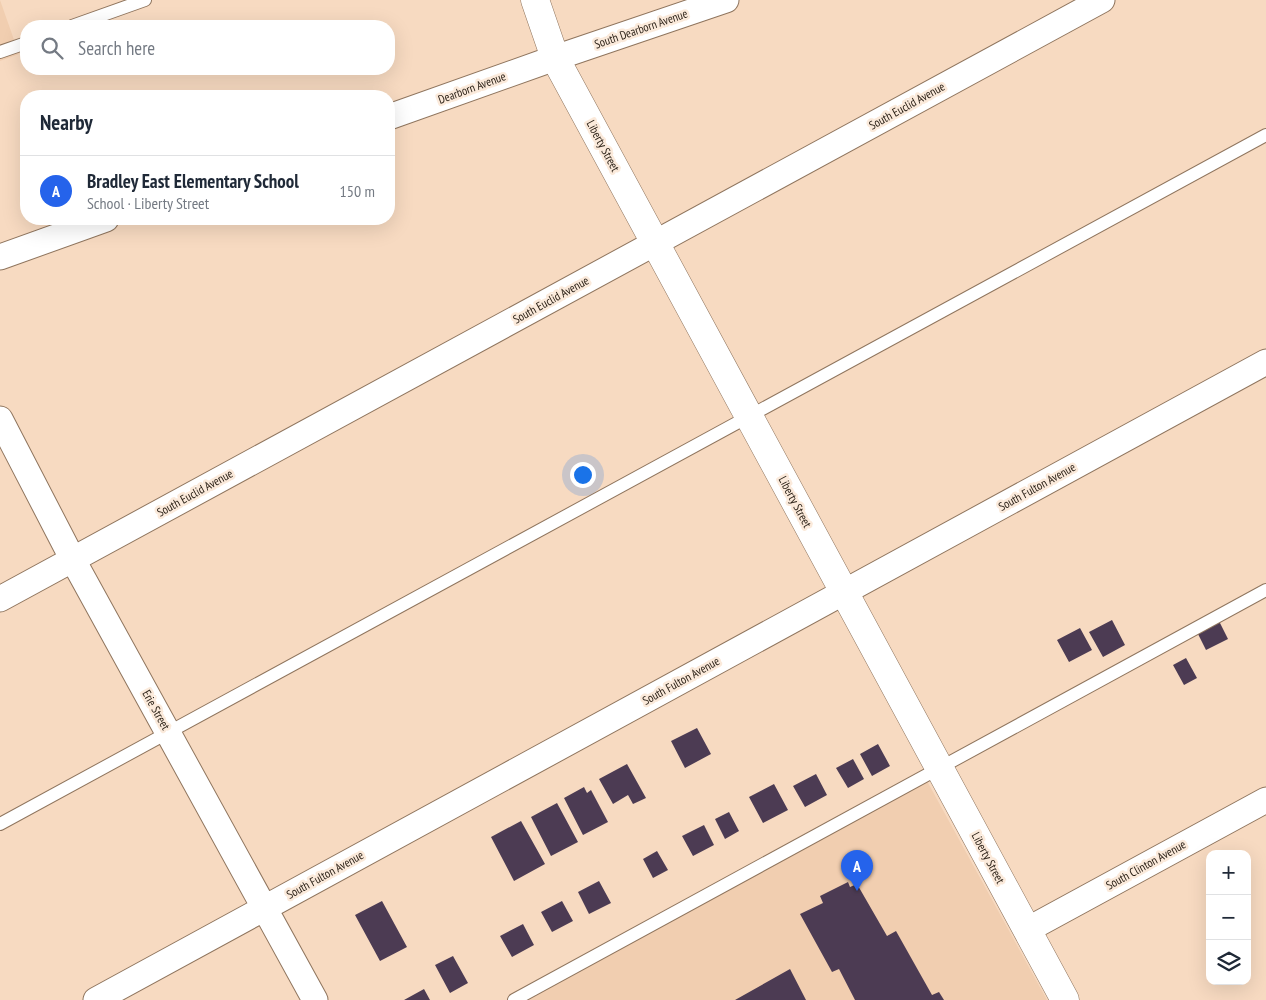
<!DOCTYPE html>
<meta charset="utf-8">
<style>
:root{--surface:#fff;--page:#f2f2f3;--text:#1f2937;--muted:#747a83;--line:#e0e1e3;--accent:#2563eb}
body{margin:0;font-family:"PT Sans Narrow",sans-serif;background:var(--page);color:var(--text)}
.controls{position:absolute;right:15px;bottom:15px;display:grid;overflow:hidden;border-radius:10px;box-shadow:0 5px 20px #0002}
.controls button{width:45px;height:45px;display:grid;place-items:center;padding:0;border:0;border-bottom:1px solid var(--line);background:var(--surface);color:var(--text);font:25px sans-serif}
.you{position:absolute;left:582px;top:474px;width:18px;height:18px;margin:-12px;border:4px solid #fff;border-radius:50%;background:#1a73e8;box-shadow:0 0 0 8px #1a73e833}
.badge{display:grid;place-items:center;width:32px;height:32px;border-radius:50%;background:var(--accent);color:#fff;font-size:16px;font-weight:700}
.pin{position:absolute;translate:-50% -41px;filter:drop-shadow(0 1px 2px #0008)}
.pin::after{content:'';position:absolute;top:26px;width:18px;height:15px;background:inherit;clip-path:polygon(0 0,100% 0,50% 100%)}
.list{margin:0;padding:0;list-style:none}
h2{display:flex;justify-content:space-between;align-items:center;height:65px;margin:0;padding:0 20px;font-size:21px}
h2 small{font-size:16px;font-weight:400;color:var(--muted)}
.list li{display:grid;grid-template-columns:32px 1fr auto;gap:15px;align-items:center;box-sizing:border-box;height:70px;padding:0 20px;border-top:1px solid var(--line)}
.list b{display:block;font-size:19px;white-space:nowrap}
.list p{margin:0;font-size:16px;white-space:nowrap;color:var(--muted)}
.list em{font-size:16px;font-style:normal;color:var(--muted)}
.icon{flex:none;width:28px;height:28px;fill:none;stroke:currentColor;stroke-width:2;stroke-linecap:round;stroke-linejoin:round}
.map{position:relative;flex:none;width:1266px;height:1000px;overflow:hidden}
.search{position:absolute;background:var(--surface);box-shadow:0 5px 20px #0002;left:20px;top:20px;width:375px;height:55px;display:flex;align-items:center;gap:12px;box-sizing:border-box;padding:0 18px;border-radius:20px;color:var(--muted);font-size:19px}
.panel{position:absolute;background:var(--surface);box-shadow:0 5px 20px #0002;left:20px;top:90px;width:375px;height:135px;border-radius:20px}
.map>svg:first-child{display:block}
.built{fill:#f1ceb0}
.building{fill:#4c3b53}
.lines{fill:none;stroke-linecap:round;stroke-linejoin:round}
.lane-casing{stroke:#8f755e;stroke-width:14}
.street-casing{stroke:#8f755e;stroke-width:27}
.secondary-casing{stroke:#8f755e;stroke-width:29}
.lane{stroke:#fff;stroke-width:12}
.street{stroke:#fff;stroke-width:25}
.secondary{stroke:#fff;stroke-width:28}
.labels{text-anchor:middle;stroke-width:5;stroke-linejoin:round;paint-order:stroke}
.street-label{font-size:12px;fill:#271d13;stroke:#fbeadb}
</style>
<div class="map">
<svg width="1266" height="1000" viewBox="0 0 1266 1000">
<rect width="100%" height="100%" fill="#f7dac1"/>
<path class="built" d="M0 0 19 54 0 61Z
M927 781 1047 1000H524Z"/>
<path class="building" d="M1112 620 1125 645 1103 657 1089 632Z
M1219 621 1228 639 1206 650 1197 632Z
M1080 628 1092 650 1069 662 1057 640Z
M1186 658 1197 678 1184 685 1173 665Z
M697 728 711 754 685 768 671 741Z
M878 744 890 766 872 776 860 754Z
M853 759 864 779 848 788 836 768Z
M627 764 646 798 633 804 628 795 613 804 599 779Z
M816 774 827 795 805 807 793 786Z
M774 784 788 810 763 823 749 797Z
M584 787 587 793 591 790 608 822 583 835 564 798Z
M557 803 578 842 551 856 531 817Z
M729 812 739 831 725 839 715 819Z
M521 821 545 864 514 881 491 837Z
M704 825 714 845 693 856 682 836Z
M657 851 668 870 653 878 643 859Z
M599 881 611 903 589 914 578 892Z
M848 882 850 887 857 884 887 936 896 931 932 995 939 992 944 1000H855L839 969 832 972 800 914 823 903 820 896Z
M382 901 407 947 380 961 355 915Z
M562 901 573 921 552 932 541 912Z
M523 924 534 945 512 957 500 936Z
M453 956 468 983 450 993 435 965Z
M790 969 806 1000H735Z
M424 989 430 1000H404Z"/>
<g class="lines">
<g class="lane-casing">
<path id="lane" d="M72 26 145 0
M0 52 26 43
M0 824 1266 135
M514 1000 1266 590"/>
</g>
<g class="street-casing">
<path id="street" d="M389 117 555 58 726 0
M0 257 106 219
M0 419 73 560 315 1000
M0 599 1102 0
M1027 930 1266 800
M96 1000 1266 362"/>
</g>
<g class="secondary-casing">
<path id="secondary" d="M535 0 555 58 1065 1000"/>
</g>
<use href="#lane" class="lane"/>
<use href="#street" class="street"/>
<use href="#secondary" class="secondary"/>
</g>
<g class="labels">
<g class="street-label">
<text transform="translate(641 29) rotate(-19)" y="4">South Dearborn Avenue</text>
<text transform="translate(472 88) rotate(-20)" y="4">Dearborn Avenue</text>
<text transform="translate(907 106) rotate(-29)" y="4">South Euclid Avenue</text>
<text transform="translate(603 146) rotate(62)" y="4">Liberty Street</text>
<text transform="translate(551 300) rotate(-29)" y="4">South Euclid Avenue</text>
<text transform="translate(1037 487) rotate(-29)" y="4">South Fulton Avenue</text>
<text transform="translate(195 493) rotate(-29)" y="4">South Euclid Avenue</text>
<text transform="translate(795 502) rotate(62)" y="4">Liberty Street</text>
<text transform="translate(681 681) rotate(-29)" y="4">South Fulton Avenue</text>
<text transform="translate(156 710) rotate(61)" y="4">Erie Street</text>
<text transform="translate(988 858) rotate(62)" y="4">Liberty Street</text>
<text transform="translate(1146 865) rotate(-29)" y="4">South Clinton Avenue</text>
<text transform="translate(325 875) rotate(-29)" y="4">South Fulton Avenue</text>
</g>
</g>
</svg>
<div class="controls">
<button>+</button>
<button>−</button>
<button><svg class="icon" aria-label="layers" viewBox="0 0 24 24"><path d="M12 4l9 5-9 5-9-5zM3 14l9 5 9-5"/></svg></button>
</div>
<div class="you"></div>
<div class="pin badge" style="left:857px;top:891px">A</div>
<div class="search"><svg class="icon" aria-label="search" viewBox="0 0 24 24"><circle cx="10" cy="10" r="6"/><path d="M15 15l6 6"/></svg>Search here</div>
<section class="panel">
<h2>Nearby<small></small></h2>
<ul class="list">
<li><span class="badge">A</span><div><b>Bradley East Elementary School</b><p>School · Liberty Street</p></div><em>150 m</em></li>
</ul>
</section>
</div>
